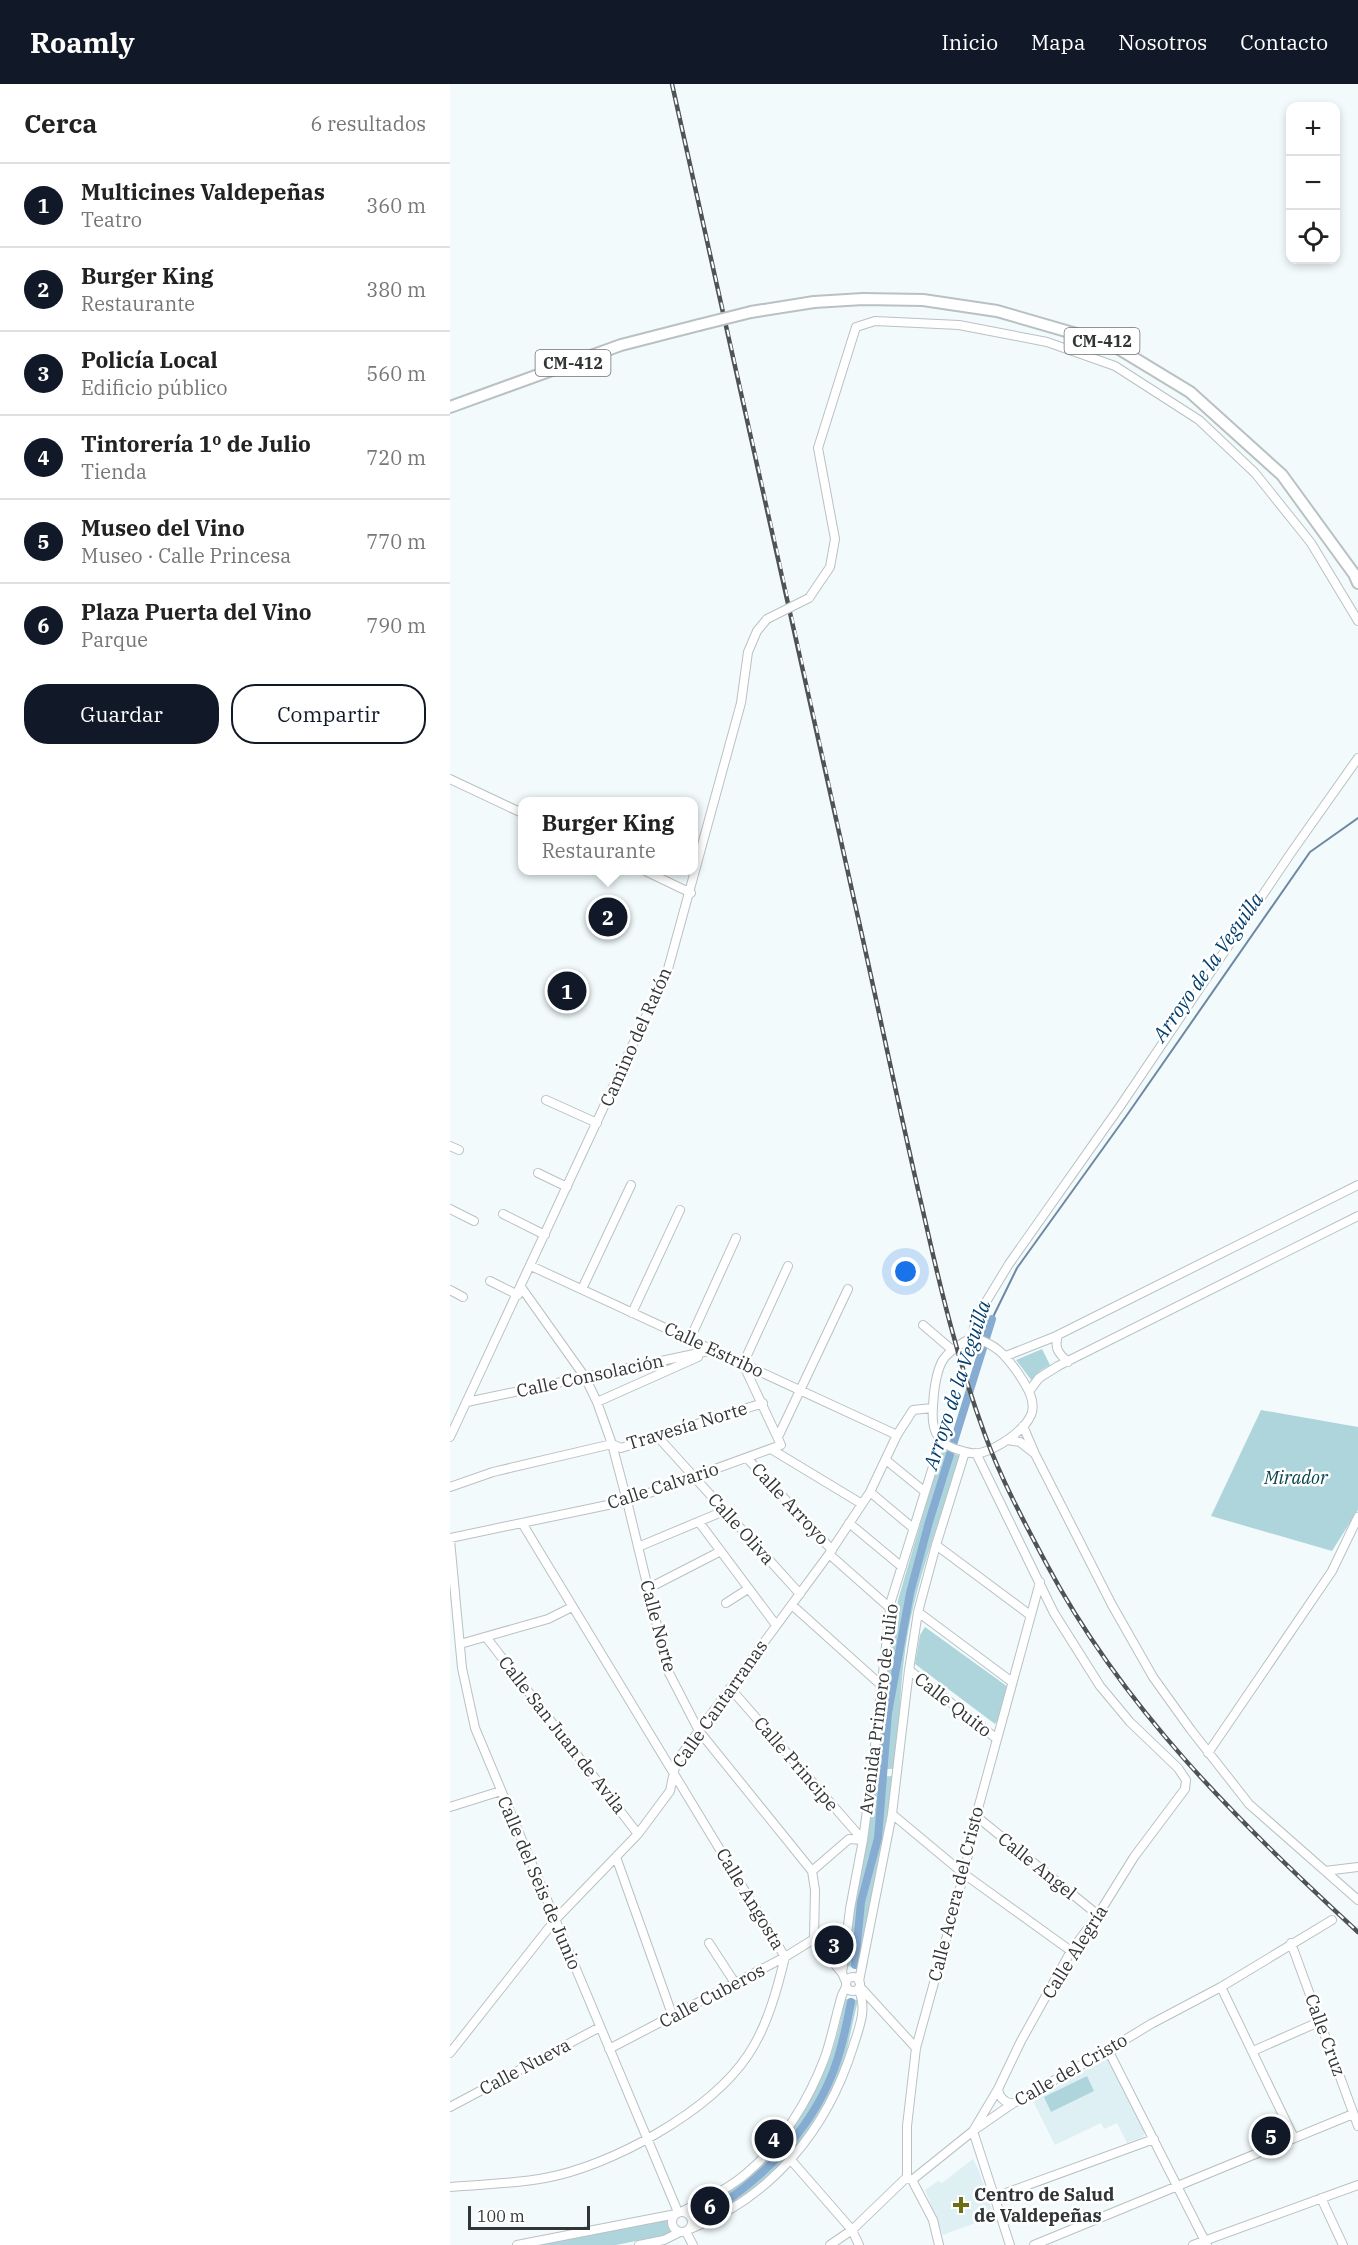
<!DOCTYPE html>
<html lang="es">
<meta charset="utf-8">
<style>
:root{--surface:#fff;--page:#f6f6f6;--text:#222;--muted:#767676;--line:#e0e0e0;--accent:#111827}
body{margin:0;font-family:"IBM Plex Serif",serif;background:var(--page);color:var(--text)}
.controls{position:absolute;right:18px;top:18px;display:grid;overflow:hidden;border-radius:12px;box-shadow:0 3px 9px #0003}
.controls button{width:54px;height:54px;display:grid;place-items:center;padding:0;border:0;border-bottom:2px solid var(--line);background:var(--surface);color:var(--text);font:30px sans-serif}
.scale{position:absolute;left:18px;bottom:15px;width:122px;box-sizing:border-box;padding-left:6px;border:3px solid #313535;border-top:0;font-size:16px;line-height:21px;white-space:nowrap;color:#313535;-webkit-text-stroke:4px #fff;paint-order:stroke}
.you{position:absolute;left:456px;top:1188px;width:21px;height:21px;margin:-15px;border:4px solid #fff;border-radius:50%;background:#1a73e8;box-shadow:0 0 0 9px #1a73e833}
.badge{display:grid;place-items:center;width:39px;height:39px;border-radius:50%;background:var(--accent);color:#fff;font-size:20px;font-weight:700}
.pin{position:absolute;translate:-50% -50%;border:3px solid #fff;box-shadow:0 2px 6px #0006}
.popup{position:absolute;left:68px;top:713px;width:180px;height:78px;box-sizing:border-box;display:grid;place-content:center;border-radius:12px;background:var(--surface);filter:drop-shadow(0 2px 4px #0005);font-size:20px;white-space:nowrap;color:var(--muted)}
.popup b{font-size:22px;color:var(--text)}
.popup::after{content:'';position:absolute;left:50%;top:100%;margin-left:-12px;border:12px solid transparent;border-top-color:var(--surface)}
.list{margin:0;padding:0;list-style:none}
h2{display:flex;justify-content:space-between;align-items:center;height:78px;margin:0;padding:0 24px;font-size:26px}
h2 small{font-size:20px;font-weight:400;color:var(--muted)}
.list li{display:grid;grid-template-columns:39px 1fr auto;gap:18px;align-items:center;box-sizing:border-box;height:84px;padding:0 24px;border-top:2px solid var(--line)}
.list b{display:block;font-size:22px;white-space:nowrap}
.list p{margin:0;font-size:20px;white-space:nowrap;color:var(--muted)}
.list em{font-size:20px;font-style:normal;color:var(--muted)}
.actions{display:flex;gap:12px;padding:18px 24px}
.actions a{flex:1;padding:14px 0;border:2px solid var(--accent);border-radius:24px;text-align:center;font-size:21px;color:var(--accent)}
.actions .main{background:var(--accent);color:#fff}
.icon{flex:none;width:33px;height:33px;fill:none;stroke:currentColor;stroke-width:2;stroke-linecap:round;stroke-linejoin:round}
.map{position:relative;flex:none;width:908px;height:2161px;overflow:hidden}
header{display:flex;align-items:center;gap:36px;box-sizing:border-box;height:84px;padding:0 30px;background:var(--accent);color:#fff}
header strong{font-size:28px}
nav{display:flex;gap:33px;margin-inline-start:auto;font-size:21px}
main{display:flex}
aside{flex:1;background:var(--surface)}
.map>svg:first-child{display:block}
.built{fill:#def0f4}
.green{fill:#afd5dc}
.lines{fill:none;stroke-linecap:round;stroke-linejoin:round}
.stream{stroke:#6d88a2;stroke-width:2}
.canal{stroke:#87acd1;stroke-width:8}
.minor-casing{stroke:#b9c1c3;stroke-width:10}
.major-casing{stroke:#b9c1c3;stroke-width:14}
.minor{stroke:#fff;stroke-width:8}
.major{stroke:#fff;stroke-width:10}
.rail-casing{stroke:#4e5353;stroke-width:4.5}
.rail{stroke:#fff;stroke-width:2;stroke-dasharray:7;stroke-linecap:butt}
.minor-bridge-casing{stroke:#b9c1c3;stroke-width:10;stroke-linecap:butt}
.major-bridge-casing{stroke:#b9c1c3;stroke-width:14;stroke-linecap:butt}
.minor-bridge{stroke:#fff;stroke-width:8}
.major-bridge{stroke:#fff;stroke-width:10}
.poi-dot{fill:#6b6f14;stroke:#fff;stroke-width:2}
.labels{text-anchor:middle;stroke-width:5;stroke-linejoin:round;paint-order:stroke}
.shield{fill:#fff;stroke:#6f7272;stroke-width:1.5}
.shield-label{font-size:16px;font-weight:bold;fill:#313535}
.street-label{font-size:18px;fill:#313535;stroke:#fff}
.park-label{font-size:18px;font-style:italic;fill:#07444d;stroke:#fff}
.poi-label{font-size:18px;font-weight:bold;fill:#313535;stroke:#fff;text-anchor:start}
.water-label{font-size:20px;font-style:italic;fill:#023f6d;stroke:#fff}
</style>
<header>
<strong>Roamly</strong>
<nav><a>Inicio</a><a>Mapa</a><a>Nosotros</a><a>Contacto</a></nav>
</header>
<main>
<aside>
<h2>Cerca<small>6 resultados</small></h2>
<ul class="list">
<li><span class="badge">1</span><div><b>Multicines Valdepeñas</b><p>Teatro</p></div><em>360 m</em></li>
<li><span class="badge">2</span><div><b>Burger King</b><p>Restaurante</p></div><em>380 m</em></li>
<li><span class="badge">3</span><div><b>Policía Local</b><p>Edificio público</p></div><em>560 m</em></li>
<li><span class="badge">4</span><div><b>Tintorería 1º de Julio</b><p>Tienda</p></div><em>720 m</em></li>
<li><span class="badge">5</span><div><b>Museo del Vino</b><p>Museo · Calle Princesa</p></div><em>770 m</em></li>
<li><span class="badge">6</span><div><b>Plaza Puerta del Vino</b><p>Parque</p></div><em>790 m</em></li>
</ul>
<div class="actions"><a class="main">Guardar</a><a>Compartir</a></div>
</aside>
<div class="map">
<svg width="908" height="2161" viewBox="0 0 908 2161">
<rect width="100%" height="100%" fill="#f2fafc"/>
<path class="built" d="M657 1974 695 2047 693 2053 677 2059 667 2039 654 2045 651 2039 605 2061 583 2017Z
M523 2075 529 2087 544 2132 493 2151 475 2106 488 2097 492 2099Z"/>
<path class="green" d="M592 1265 600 1281 590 1287 582 1297 566 1276Z
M811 1326 908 1343V1426L882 1467 761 1432Z
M492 1366 510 1372C492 1430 469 1488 458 1548 450 1593 449 1640 447 1685H423L448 1516Z
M475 1543 558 1603 551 1632 545 1640 465 1580 470 1551Z
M443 1692C435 1756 421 1819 417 1884L396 1882C403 1818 418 1757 425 1693Z
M395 1915 408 1916C402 1940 398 1965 391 1988 373 2042 327 2094 278 2124 268 2130 256 2135 245 2140L240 2128C306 2096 355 2041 380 1973 387 1954 391 1934 395 1915Z
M637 1992 644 2007 601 2028 594 2013Z
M216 2135 221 2150 166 2161H86Z"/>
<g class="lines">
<path class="stream" d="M542 1235 567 1184 677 1031 860 768 908 734
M244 2132 269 2122"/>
<path class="canal" d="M405 1881 411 1818 428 1754 438 1629 460 1509 479 1438 542 1235
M269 2122C316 2091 359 2046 381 1993 391 1969 396 1943 401 1918"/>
<g class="minor-casing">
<path id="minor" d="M359 514 380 483 385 455 368 364 406 243 425 237 509 241 597 258 665 282 749 336 805 389 861 459 908 537
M0 695 72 729
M193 786 241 809
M96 1016 147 1039
M0 1062 9 1066
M88 1089 117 1103
M0 1125 24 1137
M53 1130 95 1151
M81 1182 447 1351
M40 1197 68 1211
M71 1203 135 1293 147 1318 162 1360 177 1417 218 1587 249 1647 362 1787 365 1806 364 1855 392 1889
M132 1205 181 1101
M0 1206 13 1213
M182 1229 230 1126
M473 1241 501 1265
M608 1251C604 1264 608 1269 618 1278
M523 1253 525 1236 559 1180 671 1021 843 766 908 674
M523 1253C546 1261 554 1269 568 1289 576 1301 587 1317 581 1331 574 1347 547 1365 530 1369 521 1371 498 1364 492 1357 479 1346 483 1323 484 1309 488 1275 494 1269 523 1253Z
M240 1255 286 1154
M556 1272 604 1253 908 1101
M580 1306 589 1294 608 1282 908 1132
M17 1318 263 1266
M147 1318 248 1273
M573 1342 585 1370 662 1521 703 1593 741 1646 799 1720 908 1816
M0 1353 218 885 291 619 298 568 307 547 317 535
M208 1353 350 1510
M328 1353 398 1205
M557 1356 570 1358 584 1369
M321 1365 412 1420
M526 1369 604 1529 650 1602 680 1638 728 1684 736 1696 735 1705 684 1773 648 1831 621 1867 571 1957 548 2005 523 2047 560 2161
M297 1374 382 1466
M436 1376 474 1407
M0 1403 43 1388 162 1360 171 1364 313 1319
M420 1408 463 1444
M249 1438 326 1541
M399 1439 452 1483
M0 1454 177 1417 331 1361 293 1280 338 1182
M0 1456 12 1584 25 1644 228 2128
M486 1461 580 1531
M188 1463 274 1427
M379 1470 440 1524
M197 1505 271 1467
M276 1519 298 1505
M342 1521 431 1601
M468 1528 562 1598
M36 1553 188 1750
M10 1560 98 1535 122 1523
M459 1586 547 1655
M280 1604 413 1756
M758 1669 882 1487 908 1433
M0 1723 51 1707
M442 1730 514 1790 621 1867
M526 1732 648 1831
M166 1773 223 1933
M362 1787 399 1755 413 1756
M875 1787 908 1783
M259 1859 285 1899
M841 1859 908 2042
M396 1900a7 7 0 1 1 14 0a7 7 0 1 1-14 0Z
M409 1897 442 1730 459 1586 468 1528 486 1461 515 1368
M396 1898 392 1889 400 1825 413 1756 422 1689 441 1517 491 1357
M771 1903 844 2054
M412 1905 466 1964
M159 1965 335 1873 364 1855
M658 1966 757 2161
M803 1967 871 1937
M0 1969 105 1836 188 1750 220 1707 226 1678 379 1470 420 1408 447 1351 463 1326 482 1324
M548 2005C549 2013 554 2018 562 2020
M0 2023 150 1943
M341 2076 402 2146 409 2161
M457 2093V2042L466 1964 514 1790 526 1732 590 1498
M462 2096 483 2136 489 2161
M0 2103C31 2100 65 2100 95 2094 161 2082 260 2028 298 1971 317 1943 327 1906 335 1873L72 1439
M545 2113 704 2055
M871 2114 893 2161
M222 2138a10 10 0 1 1 20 0a10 10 0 1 1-20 0Z
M231 2128C254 2116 279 2105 298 2088 333 2058 359 2016 375 1973 382 1953 386 1931 392 1911L396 1903
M240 2145C322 2113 377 2046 403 1963 409 1944 418 1924 408 1905
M236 2148 243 2161
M67 2161 226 2130
M189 2161 214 2156 230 2148
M380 2161 402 2146 457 2093 462 2096 523 2047 562 2020 658 1966 701 1940 771 1903 882 1836
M584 2161 903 2030
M743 2161 908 2101"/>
</g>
<g class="major-casing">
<path id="major" d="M301 228 364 218 413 215 473 216 547 227 661 260 740 308 832 391 904 490 908 499
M0 323 171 261 249 241"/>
</g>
<use href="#minor" class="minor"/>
<use href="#major" class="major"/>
<g class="rail-casing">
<path id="rail" d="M222 0C283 273 346 546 405 820 428 922 449 1025 473 1127 490 1203 508 1278 535 1351 551 1395 574 1438 596 1479 674 1626 787 1736 908 1848"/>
</g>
<use href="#rail" class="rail"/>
<g class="minor-bridge-casing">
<path id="minor-bridge" d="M317 535 359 514"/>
</g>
<g class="major-bridge-casing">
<path id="major-bridge" d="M249 241 301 228"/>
</g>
<use href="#minor-bridge" class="minor-bridge"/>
<use href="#major-bridge" class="major-bridge"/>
</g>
<path class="poi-dot" d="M508 2112h6v6h6v6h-6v6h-6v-6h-6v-6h6z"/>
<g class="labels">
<g class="shield">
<rect x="614.5" y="244" width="75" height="26" rx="4.5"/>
<rect x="85.5" y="266" width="75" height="26" rx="4.5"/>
</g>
<g class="shield-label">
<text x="652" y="263">CM-412</text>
<text x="123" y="285">CM-412</text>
</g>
<g class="street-label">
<text transform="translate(186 953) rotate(-66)" y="6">Camino del Ratón</text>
<text transform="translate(264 1266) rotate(25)" y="6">Calle Estribo</text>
<text transform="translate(140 1292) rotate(-12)" y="6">Calle Consolación</text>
<text transform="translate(237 1342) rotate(-17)" y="6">Travesía Norte</text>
<text transform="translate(213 1402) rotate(-18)" y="6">Calle Calvario</text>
<text transform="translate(340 1420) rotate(47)" y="6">Calle Arroyo</text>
<text transform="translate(291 1445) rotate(48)" y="6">Calle Oliva</text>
<text transform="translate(208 1542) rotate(75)" y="6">Calle Norte</text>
<text transform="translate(270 1620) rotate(-55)" y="6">Calle Cantarranas</text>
<text transform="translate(503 1621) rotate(38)" y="6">Calle Quito</text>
<text transform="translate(429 1625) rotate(-83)" y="6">Avenida Primero de Julio</text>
<text transform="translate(112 1651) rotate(52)" y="6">Calle San Juan de Avila</text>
<text transform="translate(346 1680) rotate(49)" y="6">Calle Principe</text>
<text transform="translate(587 1782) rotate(39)" y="6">Calle Angel</text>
<text transform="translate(89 1799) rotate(67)" y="6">Calle del Seis de Junio</text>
<text transform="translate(506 1810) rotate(-76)" y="6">Calle Acera del Cristo</text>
<text transform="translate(300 1815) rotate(59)" y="6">Calle Angosta</text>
<text transform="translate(625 1868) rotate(-58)" y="6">Calle Alegría</text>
<text transform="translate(262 1912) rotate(-28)" y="6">Calle Cuberos</text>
<text transform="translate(875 1951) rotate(70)" y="6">Calle Cruz</text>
<text transform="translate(75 1983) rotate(-28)" y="6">Calle Nueva</text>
<text transform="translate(621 1986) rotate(-30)" y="6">Calle del Cristo</text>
</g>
<g class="park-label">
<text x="846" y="1400">Mirador</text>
</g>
<g class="poi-label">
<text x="524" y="2117">Centro de Salud<tspan x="524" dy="21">de Valdepeñas</tspan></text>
</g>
<g class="water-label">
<text transform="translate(758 883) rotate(-55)" y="7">Arroyo de la Veguilla</text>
<text transform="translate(507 1301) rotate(-72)" y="7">Arroyo de la Veguilla</text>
</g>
</g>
</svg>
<div class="controls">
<button>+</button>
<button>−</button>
<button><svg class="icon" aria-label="locate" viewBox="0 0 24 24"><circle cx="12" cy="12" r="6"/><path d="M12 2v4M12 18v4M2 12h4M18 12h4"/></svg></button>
</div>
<div class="scale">100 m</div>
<div class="you"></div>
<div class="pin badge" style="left:117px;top:907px">1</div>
<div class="pin badge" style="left:158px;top:833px">2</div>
<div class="popup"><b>Burger King</b>Restaurante</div>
<div class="pin badge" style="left:384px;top:1861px">3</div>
<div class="pin badge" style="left:324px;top:2055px">4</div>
<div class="pin badge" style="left:821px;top:2052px">5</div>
<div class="pin badge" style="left:260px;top:2122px">6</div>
</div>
</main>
